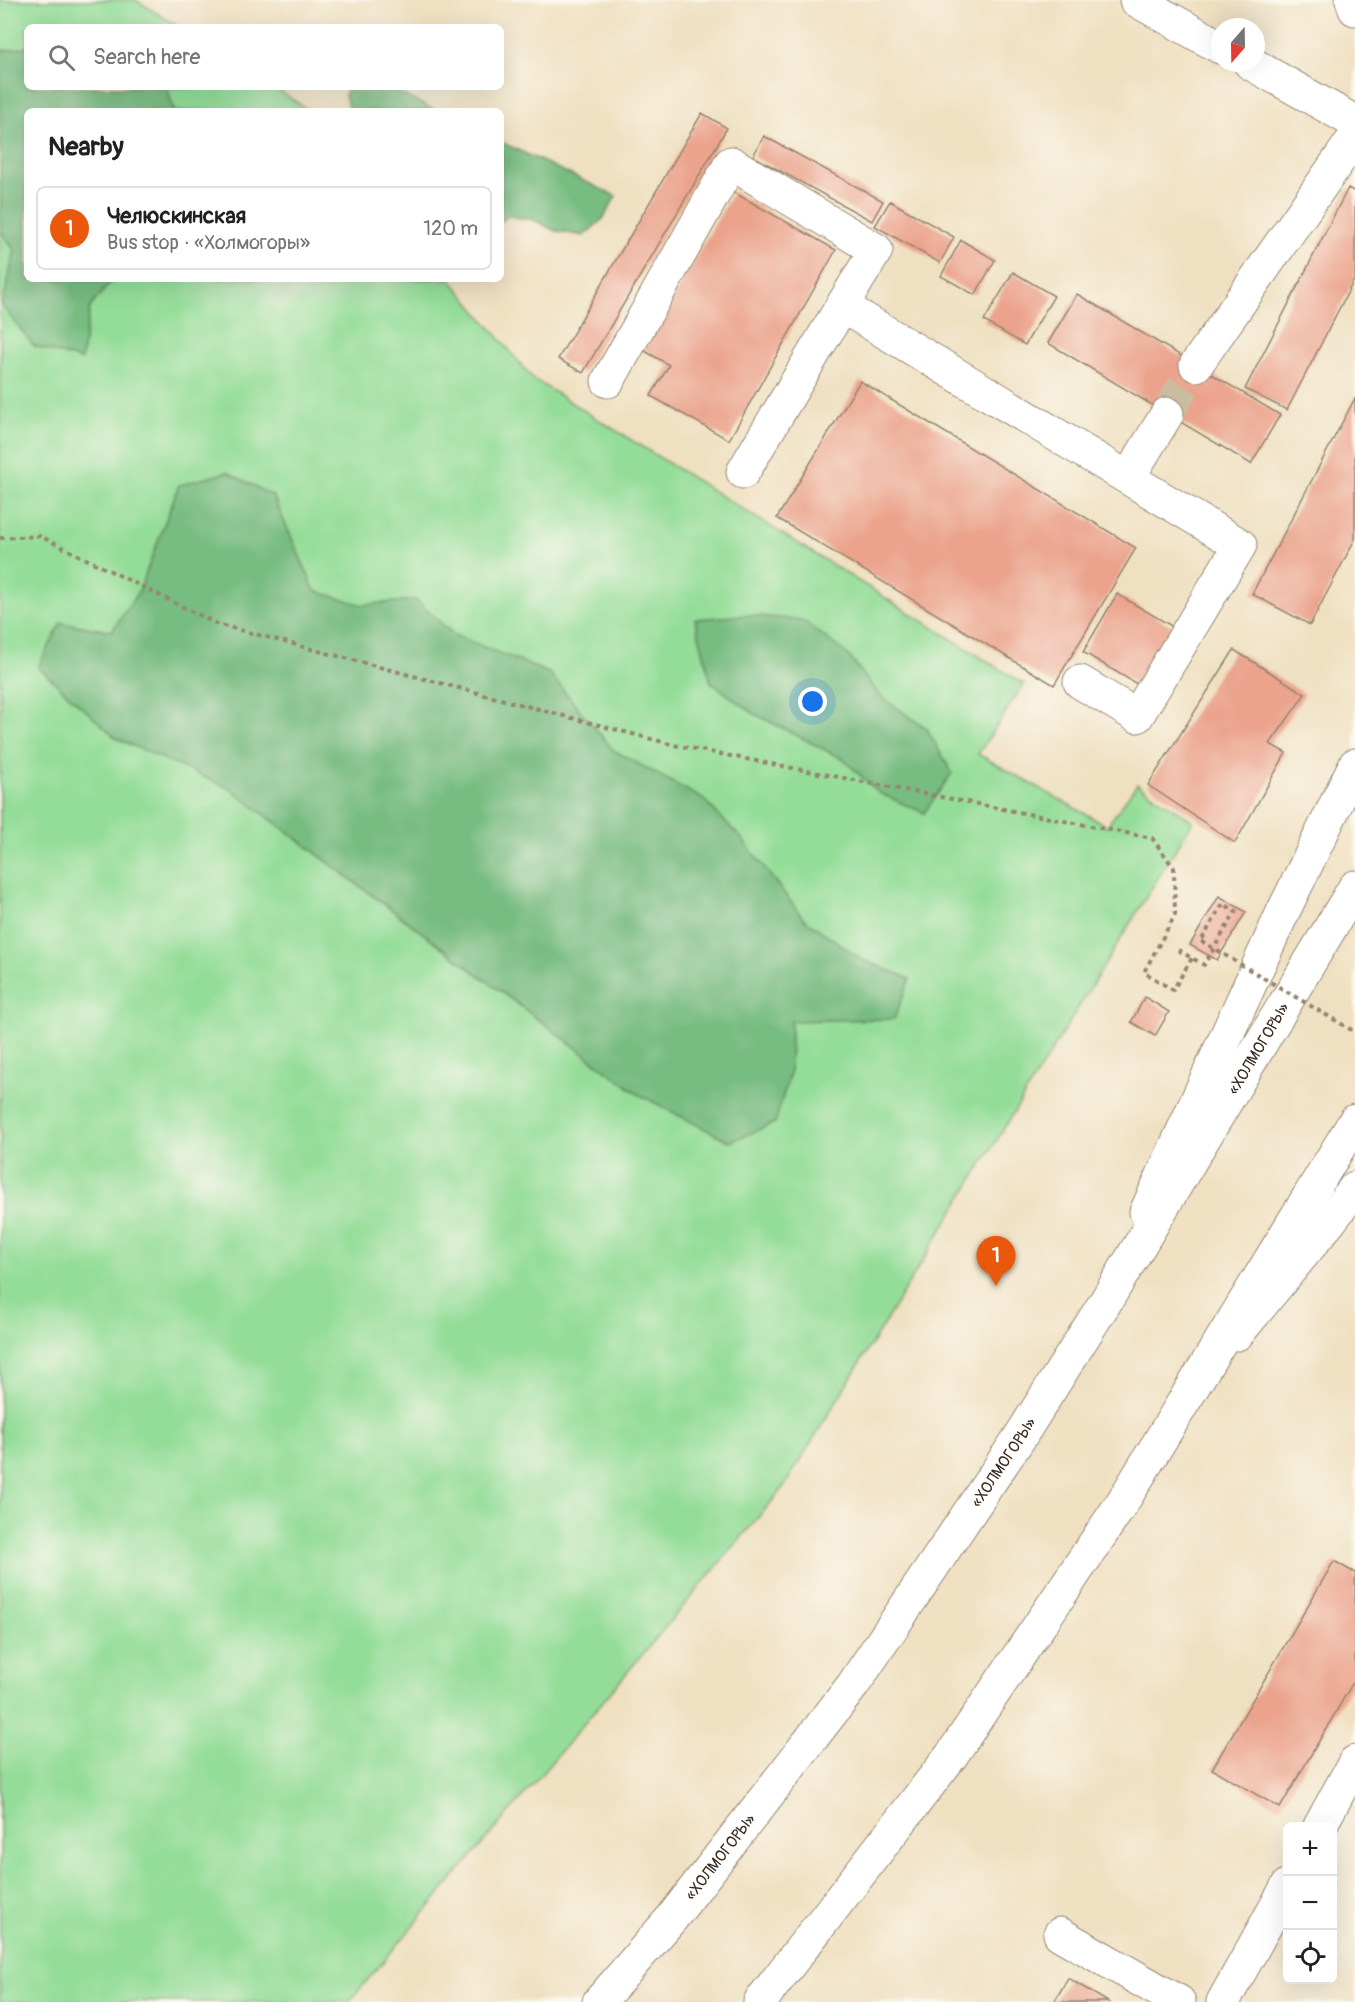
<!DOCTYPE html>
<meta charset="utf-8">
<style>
:root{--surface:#fff;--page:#f6f6f6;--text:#202124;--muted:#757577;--line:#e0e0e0;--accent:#ea580c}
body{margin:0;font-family:Pangolin,sans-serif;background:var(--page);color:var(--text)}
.controls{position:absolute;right:18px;bottom:18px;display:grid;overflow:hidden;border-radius:9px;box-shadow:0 6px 24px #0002}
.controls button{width:54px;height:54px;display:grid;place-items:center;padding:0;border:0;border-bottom:2px solid var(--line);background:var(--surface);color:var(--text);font:30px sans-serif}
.compass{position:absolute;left:1211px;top:18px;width:54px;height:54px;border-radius:50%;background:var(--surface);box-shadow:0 6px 24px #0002;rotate:200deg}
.you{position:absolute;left:813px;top:702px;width:21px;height:21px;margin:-15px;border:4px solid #fff;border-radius:50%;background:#1a73e8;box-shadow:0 0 0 9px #1a73e833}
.badge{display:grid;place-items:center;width:39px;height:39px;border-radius:50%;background:var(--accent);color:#fff;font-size:20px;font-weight:700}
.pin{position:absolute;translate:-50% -50px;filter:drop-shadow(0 2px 3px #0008)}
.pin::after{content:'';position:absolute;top:32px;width:21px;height:18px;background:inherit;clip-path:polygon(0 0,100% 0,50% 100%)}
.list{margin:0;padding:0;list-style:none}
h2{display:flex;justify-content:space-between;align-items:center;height:78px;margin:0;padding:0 24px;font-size:26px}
h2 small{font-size:20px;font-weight:400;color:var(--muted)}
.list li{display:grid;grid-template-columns:39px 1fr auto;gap:18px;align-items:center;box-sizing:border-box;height:84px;margin:0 12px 12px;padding:0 12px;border:2px solid var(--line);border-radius:9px}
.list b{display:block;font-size:22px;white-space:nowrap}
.list p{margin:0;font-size:20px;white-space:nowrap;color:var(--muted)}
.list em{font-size:20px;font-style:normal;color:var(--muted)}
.icon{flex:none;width:33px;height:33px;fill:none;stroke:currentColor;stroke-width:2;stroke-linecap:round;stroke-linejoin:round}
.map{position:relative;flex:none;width:1355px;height:2002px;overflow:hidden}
.search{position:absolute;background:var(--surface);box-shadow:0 6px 24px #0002;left:24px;top:24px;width:480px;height:66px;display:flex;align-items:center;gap:15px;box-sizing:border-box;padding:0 21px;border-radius:9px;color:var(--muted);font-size:22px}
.panel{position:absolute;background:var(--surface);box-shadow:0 6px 24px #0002;left:24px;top:108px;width:480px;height:174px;border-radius:9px}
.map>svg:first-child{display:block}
.green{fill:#94dd99;stroke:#68845c;stroke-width:1.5;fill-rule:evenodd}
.forest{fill:#77bc81;stroke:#597350;stroke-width:1.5}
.building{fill:#eba38c}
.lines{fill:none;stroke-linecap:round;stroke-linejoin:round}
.minor-tunnel{stroke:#cbbca0;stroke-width:33;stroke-dasharray:33 16;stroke-linecap:butt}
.minor-casing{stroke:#958570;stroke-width:35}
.highway-casing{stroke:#958570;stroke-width:35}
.path{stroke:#958570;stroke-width:4;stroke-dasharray:4.5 4.5;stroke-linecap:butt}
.minor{stroke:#fff;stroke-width:33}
.highway{stroke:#fff;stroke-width:33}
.path-bridge{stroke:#958570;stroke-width:4;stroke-dasharray:4.5 4.5;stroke-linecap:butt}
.labels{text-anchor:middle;stroke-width:6;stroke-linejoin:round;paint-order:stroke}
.street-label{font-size:16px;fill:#3b2a1e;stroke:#fbf7ec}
</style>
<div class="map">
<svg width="1355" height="2002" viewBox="0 0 1355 2002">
<rect width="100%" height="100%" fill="#fbf7ec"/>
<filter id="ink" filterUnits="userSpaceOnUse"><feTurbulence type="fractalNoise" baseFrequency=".0167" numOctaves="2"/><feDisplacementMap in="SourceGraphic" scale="12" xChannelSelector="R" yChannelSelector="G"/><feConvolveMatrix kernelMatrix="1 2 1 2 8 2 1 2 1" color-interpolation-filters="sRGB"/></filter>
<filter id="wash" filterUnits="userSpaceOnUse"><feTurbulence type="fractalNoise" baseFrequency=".008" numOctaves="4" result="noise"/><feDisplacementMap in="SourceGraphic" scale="24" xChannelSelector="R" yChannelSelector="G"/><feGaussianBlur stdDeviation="1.35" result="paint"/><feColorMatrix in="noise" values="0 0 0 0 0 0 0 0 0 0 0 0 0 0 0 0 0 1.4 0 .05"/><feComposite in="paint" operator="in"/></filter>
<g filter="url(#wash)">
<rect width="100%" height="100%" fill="#efe0c1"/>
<path class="green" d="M0 0H136L179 27H27V47L3 52 0 51Z
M167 87H273L310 111H174Z
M0 231 15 250 2 306 81 360 90 307 113 279H450L533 379 1024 684 978 754 1107 826 1137 784 1193 821 783 1488 349 2002H0ZM179 485 273 496 315 591 362 605 416 600 454 635 549 673 613 750 703 799 742 839 804 919 863 960 910 979 791 1021 790 1073 638 1094 229 788 116 738 61 623 112 631 140 589ZM695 619 847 654 881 697 928 729 879 793 843 759 753 713 711 682Z"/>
<path class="forest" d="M27 47V87H167L174 111H27V279H113L90 307 81 360 34 346 2 306 15 250 0 231V51Z
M348 87H386L437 111H349L345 95Z
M501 142 616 196 603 219 583 236 556 231 534 220 508 216 501 222Z
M227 472 273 496 315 591 362 605 416 600 454 635 549 673 613 750 703 799 742 839 804 919 863 960 910 979 894 1019 791 1021 790 1073 775 1123 730 1142 638 1094 229 788 116 738 38 667 61 623 112 631 140 589 179 485Z
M748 615 802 620 847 654 881 697 927 729 952 773 924 813 879 793 843 759 753 713 711 682 695 619Z"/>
<g id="blocks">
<path class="building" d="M702 113 727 128 583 373 558 359Z
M764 136 883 201 872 221 753 156Z
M1348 188 1355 192V278L1287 410 1245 389Z
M733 192 836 250 729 440 651 396 669 365 643 350Z
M890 201 954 237 940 263 875 226Z
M961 240 995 260 975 295 941 276Z
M1013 272 1054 296 1025 345 984 321Z
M1077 294 1280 415 1251 464 1048 343Z
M860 381 1136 548 1054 685 777 518Z
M1355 398V539L1310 625 1252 594Z
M1117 594 1175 628 1140 686 1083 652Z
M1234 650 1305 694 1270 744 1286 753 1235 843 1148 785Z
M1219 896 1246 912 1217 960 1190 945Z
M1145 997 1169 1012 1155 1036 1131 1022Z
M1334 1561 1355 1573V1679L1280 1808 1212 1769Z
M1068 1978 1108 2002H1054Z"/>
</g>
</g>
<g filter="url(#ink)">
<use href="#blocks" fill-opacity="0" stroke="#958570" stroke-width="1.5"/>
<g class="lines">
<path class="minor-tunnel" d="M1167 414 1196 365"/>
<g class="minor-casing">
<path id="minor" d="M1136 0 1220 47
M1352 0 1355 9
M1250 63 1355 122
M1196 365 1355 137
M608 381 731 163 876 250 842 306
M743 472 842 306 1128 478 1167 414
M1080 682 1137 716 1240 545 1128 478
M1146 1212 1282 914 1355 765
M1237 1334 1331 1220 1355 1188
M1320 1826 1355 1762
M1060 1934 1179 2002
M1223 2002 1288 1885"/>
</g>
<g class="highway-casing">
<g id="highway">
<path id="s1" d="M599 2002 672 1918 853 1685 1020 1437 1106 1301 1355 887"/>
<path d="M760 2002 951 1756 1122 1503 1355 1121"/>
</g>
</g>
<path class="path" d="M0 538 40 536 217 624 674 745 1152 838 1174 868 1175 915 1144 972 1173 990 1192 958
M1178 950 1204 965 1236 911 1223 904 1201 941"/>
<use href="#minor" class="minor"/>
<use href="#highway" class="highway"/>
<path class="path-bridge" d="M1201 941 1355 1032"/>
</g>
</g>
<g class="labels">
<g class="street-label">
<text dy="6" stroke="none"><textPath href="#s1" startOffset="1161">«ХОЛМОГОРЫ»</textPath></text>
<text dy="6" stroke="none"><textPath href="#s1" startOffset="675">«ХОЛМОГОРЫ»</textPath></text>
<text dy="6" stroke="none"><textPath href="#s1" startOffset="189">«ХОЛМОГОРЫ»</textPath></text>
</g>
</g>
</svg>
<div class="controls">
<button>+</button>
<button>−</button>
<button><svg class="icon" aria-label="locate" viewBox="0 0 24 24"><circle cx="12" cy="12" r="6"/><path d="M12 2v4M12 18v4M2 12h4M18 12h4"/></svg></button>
</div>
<svg class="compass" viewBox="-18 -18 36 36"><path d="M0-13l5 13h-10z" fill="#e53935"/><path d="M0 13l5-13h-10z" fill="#757577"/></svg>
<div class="you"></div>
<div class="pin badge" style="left:996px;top:1286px">1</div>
<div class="search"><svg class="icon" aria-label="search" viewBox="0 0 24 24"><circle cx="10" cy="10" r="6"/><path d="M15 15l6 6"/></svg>Search here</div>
<section class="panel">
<h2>Nearby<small></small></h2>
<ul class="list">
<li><span class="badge">1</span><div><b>Челюскинская</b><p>Bus stop · «Холмогоры»</p></div><em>120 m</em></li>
</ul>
</section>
</div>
